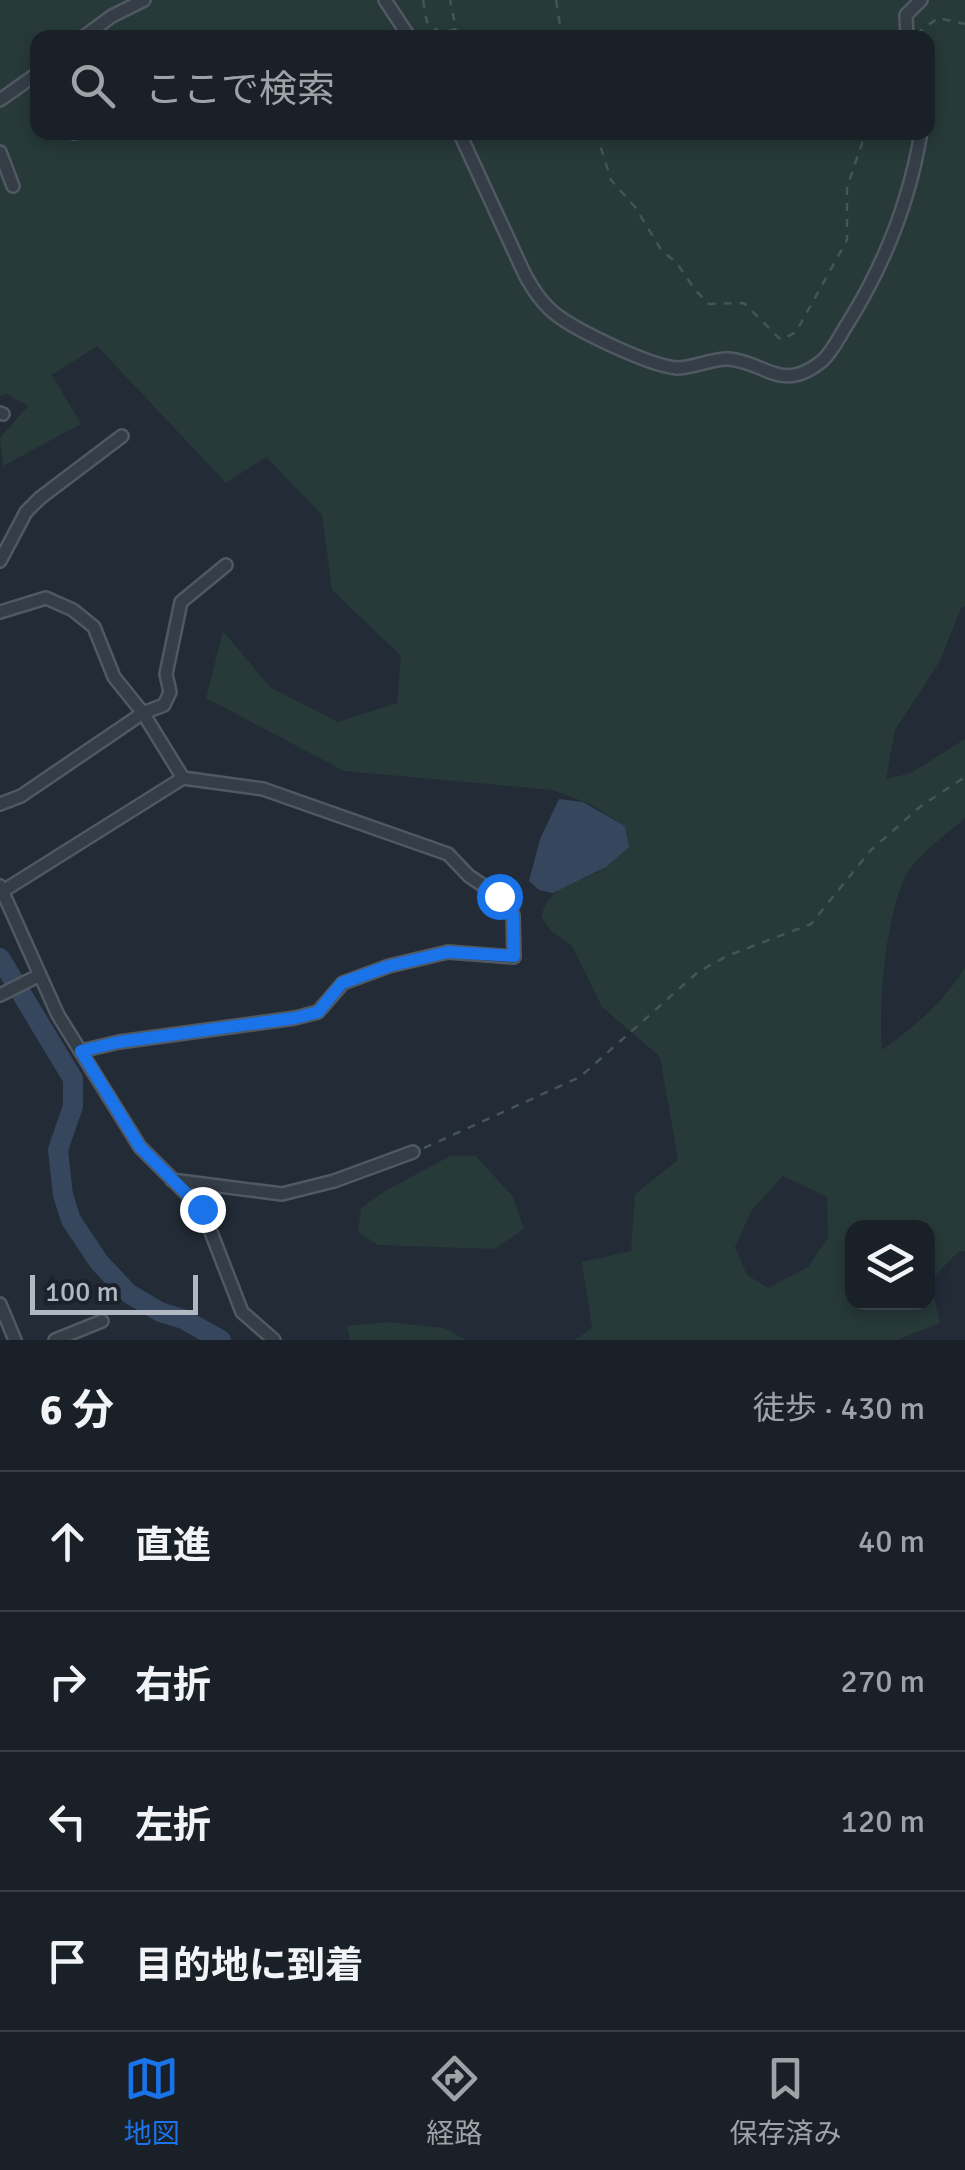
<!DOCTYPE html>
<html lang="ja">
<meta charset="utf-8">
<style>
:root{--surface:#1a2028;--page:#232830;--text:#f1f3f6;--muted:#9fa3a8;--line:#383e45;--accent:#1a73e8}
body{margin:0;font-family:Signika,"Noto Sans JP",sans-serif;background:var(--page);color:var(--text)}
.controls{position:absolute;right:30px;bottom:30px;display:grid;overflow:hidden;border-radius:20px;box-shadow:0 5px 15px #0003}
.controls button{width:90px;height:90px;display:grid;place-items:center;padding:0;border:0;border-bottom:2px solid var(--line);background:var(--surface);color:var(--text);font:50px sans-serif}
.scale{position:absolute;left:30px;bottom:25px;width:168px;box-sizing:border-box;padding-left:10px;border:5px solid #b0b8c3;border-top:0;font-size:28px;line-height:35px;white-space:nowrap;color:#b0b8c3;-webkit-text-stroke:8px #1b222c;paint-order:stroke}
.stop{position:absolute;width:30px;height:30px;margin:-22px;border:8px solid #1a73e8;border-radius:50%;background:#fff}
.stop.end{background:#1a73e8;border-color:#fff;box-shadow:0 2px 10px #0008}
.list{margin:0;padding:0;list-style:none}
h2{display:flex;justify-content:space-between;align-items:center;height:130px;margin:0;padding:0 40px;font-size:42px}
h2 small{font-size:32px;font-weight:400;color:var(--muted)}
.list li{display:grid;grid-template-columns:65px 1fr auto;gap:30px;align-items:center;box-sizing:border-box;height:140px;padding:0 40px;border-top:2px solid var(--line)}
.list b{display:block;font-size:38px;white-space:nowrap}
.list em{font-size:32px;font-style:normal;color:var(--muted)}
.icon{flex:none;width:55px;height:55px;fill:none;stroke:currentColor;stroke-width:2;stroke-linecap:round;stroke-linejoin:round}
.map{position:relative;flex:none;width:965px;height:1340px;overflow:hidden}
.search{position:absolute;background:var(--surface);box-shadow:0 5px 15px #0003;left:30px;right:30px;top:30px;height:110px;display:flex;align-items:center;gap:25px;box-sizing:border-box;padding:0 35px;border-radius:20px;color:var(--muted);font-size:38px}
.sheet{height:690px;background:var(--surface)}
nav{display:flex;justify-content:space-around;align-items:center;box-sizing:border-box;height:140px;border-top:2px solid var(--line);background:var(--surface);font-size:28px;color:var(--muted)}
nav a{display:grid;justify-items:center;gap:5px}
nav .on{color:var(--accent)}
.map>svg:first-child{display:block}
.green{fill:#273939;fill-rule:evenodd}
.water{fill:#36465d}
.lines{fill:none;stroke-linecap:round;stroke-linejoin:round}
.river{stroke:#36465d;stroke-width:20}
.street-casing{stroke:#505862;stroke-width:16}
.path{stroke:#435557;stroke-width:2.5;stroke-dasharray:8 8;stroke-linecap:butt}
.street{stroke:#353d47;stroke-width:11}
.route{stroke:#1a73e8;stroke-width:12}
</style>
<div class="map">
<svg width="965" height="1340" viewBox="0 0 965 1340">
<rect width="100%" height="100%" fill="#222b36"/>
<path class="green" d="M0 0H965V606L961 608 940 661 895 730 886 779 911 773 965 739V818C948 833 927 848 912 866 886 899 878 1008 882 1050 914 1027 945 1001 965 967V1251L958 1252 930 1281 940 1323 897 1340H575L592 1328 582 1262 631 1251 635 1194 678 1160 660 1057 602 1007 572 946 552 932 541 917C550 882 576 886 602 869 613 861 619 839 625 826L592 805 553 790 344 771 206 698 223 631 270 687 338 722 397 703 401 656 332 590 322 515 266 457 226 483 97 346 52 375 81 424 3 466 0 438 28 406 7 394 0 396ZM38 38H928V132H38ZM783 1176 827 1197 828 1237 808 1267 768 1288 747 1275 735 1247 752 1210ZM852 1228H928V1302H852Z
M450 1156H476L513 1197 524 1229 494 1249 378 1245 358 1232 361 1208 385 1191Z
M388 1322 444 1328 466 1340H350L347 1326Z"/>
<path class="water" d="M559 799 583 802 625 826 629 847 606 867 553 893 539 890 529 881 540 839Z"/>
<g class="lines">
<path class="river" d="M0 958 73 1079V1106L58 1150 63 1195 71 1220 99 1262 128 1293 160 1312 183 1319 221 1340"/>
<g class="street-casing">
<path id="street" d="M385 0 410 38
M82 38 112 16 144 0
M907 38 906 15 921 0
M0 100 38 73
M74 132V133
M459 132 525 275C534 291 543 305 558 316 580 332 650 366 677 368 694 368 712 358 729 359 766 362 781 394 822 361 833 351 840 335 848 323 884 265 910 200 921 132
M0 152 13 186
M0 413 3 414
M0 561 26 512 40 498 122 436
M0 612 46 598 73 610 94 627 114 677 143 713 183 778
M0 804 21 796 143 713 164 705 170 692 166 674 181 602 226 565
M0 886 58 1015 140 1147 202 1209 242 1312 274 1340
M3 891 183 778 263 789 448 854 469 876 499 896 513 915 514 957 448 952 389 966 343 983 318 1012 295 1018 119 1042 81 1051
M0 995 40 975
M172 1180 282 1194 334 1181 413 1152
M0 1304 15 1340
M55 1340 102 1321"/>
</g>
<path class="path" d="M423 0 427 22 441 33 456 29 450 0
M556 0 562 38
M916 34 938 18 965 24
M596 132 611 180 635 207 662 251 676 262 696 291 709 304 744 303 781 340 796 332 847 240V187L866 132
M424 1148 580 1077 698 972 727 956 811 924 871 850 921 806 965 777"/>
<use href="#street" class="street"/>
</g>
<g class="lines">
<path class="route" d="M202 1209 140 1147 81 1051 119 1042 295 1018 318 1012 342 983 389 966 448 952 514 956 513 915 499 896"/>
</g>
</svg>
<div class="controls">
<button><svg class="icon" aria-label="layers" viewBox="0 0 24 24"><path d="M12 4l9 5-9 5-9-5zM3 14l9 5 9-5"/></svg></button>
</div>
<div class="scale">100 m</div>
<div class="stop" style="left:499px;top:896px"></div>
<div class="stop end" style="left:202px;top:1209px"></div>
<div class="search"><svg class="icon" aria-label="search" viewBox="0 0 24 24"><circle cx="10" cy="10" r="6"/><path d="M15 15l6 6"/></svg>ここで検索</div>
</div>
<section class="sheet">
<h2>6 分<small>徒歩 · 430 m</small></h2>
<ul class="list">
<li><svg class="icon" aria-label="ahead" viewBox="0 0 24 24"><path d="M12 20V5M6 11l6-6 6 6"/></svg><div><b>直進</b></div><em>40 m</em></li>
<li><svg class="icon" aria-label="right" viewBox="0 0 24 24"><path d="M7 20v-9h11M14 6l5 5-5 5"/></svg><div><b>右折</b></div><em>270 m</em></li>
<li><svg class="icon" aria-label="left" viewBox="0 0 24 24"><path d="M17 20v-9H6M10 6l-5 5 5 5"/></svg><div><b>左折</b></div><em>120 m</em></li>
<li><svg class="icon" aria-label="arrive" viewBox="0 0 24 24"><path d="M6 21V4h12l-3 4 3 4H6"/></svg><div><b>目的地に到着</b></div></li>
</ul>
</section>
<nav>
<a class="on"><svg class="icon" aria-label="map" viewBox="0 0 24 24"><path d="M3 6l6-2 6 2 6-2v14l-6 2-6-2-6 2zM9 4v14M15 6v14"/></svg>地図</a>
<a><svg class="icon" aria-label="directions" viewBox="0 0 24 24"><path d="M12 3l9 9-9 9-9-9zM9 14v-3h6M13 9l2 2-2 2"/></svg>経路</a>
<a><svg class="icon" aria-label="saved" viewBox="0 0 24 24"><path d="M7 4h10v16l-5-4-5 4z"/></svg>保存済み</a>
</nav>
